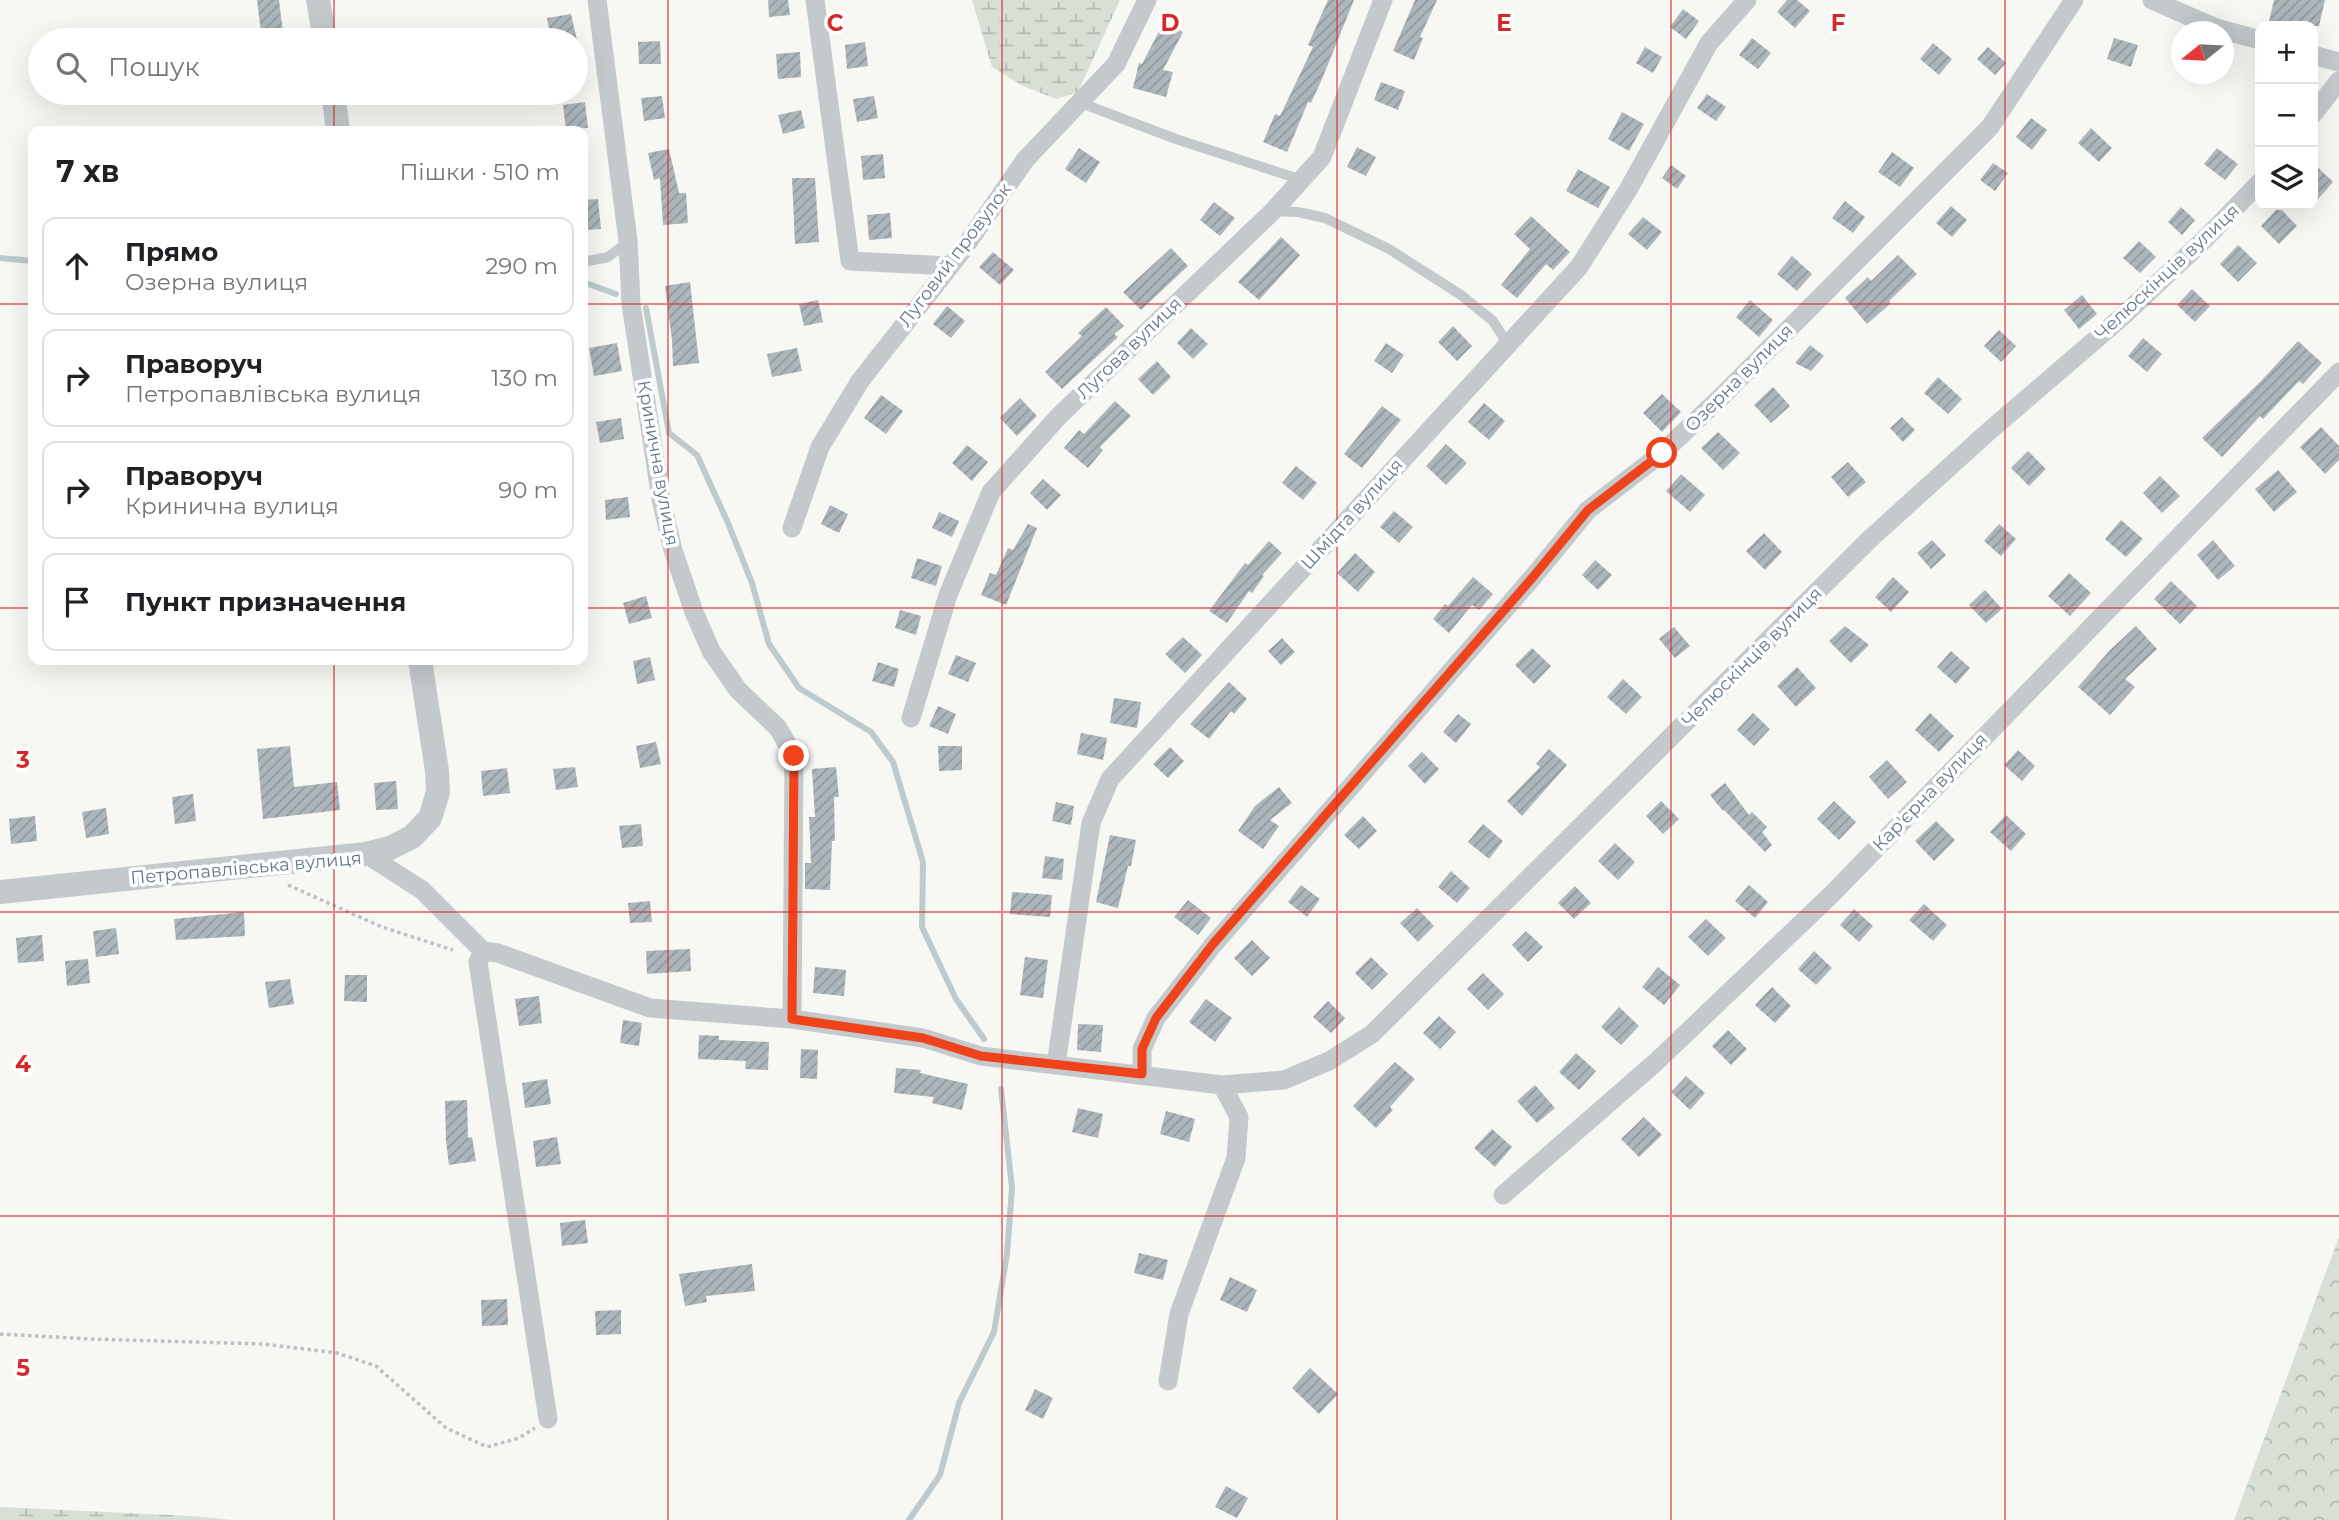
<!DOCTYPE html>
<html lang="uk">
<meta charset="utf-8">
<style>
:root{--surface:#fff;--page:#f2f2f2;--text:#202124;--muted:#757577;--line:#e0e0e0}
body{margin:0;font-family:Montserrat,sans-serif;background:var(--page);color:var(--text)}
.controls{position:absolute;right:21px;top:21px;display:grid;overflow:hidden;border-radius:14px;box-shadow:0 7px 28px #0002}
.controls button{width:63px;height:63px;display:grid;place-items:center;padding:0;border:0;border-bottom:2px solid var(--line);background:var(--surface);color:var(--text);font:35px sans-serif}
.compass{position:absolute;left:2171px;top:21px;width:63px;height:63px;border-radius:50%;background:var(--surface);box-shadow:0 7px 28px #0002;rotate:252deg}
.stop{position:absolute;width:21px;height:21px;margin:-16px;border:5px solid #ef431b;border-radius:50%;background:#fff}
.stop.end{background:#ef431b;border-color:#fff;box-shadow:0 2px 7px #0008}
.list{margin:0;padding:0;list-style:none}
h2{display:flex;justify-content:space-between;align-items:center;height:91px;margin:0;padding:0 28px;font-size:30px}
h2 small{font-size:23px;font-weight:400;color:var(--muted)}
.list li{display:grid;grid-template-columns:46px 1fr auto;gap:21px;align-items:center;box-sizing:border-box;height:98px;margin:0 14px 14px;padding:0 14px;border:2px solid var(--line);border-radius:14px}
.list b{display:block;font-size:26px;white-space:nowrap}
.list p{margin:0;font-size:23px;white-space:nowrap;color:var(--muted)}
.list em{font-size:23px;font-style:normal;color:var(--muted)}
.icon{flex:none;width:38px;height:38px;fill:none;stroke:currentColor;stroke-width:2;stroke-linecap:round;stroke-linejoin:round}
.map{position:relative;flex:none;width:2339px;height:1520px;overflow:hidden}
.search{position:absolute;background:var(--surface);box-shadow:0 7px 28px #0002;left:28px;top:28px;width:560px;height:77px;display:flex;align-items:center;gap:18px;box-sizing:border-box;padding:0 24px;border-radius:38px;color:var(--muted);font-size:26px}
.panel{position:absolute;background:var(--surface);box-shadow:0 7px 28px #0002;left:28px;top:126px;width:560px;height:539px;border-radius:14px}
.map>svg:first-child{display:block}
.forest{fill:url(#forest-crowns)}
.wetland{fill:url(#wetland-marsh)}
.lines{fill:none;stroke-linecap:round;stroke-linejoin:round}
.stream{stroke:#bdcace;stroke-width:6}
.building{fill:url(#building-hatch)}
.path{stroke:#bdc0c2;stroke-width:3.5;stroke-dasharray:3.5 3.5;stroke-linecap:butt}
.service{stroke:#c4c9cc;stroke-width:10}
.minor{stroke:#c4c9cc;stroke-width:19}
.tertiary{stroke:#c4c9cc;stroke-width:24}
.route{stroke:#ef431b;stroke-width:9}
.grid{fill:none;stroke:#d62828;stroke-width:2;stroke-opacity:0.55}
.labels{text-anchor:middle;stroke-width:7;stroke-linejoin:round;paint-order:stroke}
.street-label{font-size:18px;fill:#647987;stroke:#fff}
.grid-label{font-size:23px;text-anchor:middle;font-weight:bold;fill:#d62828;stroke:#fff;stroke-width:7;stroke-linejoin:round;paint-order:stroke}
</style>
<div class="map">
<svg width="2339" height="1520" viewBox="0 0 2339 1520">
<defs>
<pattern id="forest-crowns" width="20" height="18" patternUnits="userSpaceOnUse" patternTransform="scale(1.75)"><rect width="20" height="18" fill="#d8dfd4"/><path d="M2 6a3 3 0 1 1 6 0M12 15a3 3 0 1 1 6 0" fill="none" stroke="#b3bab2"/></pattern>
<pattern id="wetland-marsh" width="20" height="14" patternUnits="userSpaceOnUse" patternTransform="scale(1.75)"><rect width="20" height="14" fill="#d8dfd4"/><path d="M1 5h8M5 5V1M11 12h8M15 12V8" fill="none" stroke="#b3bab2"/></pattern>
<pattern id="building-hatch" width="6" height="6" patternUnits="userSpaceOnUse" patternTransform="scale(1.75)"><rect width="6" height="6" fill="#adb6bb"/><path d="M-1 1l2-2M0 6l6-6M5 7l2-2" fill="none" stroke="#90999e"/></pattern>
</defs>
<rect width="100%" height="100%" fill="#f7f7f3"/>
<path class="forest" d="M2339 1237V1520H2234Z"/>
<path class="wetland" d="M972 0H1120L1078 92 1056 99 1023 86 992 67Z
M0 1507 191 1516 233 1520H0Z"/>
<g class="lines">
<path class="stream" d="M0 258 33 261
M583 282 616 294
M646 308 669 433 697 455 728 523 752 583 769 644 799 688 871 732 893 762 923 862 922 927 956 999 984 1039
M909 1520 940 1475 959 1403 994 1332 1007 1254 1012 1188 1001 1089"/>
</g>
<path class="building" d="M257 0H279L284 40H262Z
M768 0H788L790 15 769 17Z
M1328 0H1354L1322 79 1311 103 1308 102 1287 152 1263 142 1275 114 1280 116 1313 47 1308 45Z
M1415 0H1437L1420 37 1423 38 1414 60 1393 51Z
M1787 0H1797L1810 11 1795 28 1777 12Z
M2274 0H2325L2319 26H2268Z
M1683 9 1699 21 1686 39 1670 27Z
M571 14 577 40H551L547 18Z
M1164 22 1183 32 1163 70 1173 72 1166 97 1133 88 1139 63 1142 64Z
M1752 38 1771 53 1758 69 1739 55Z
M2114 38 2138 45 2131 67 2107 59Z
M660 41 661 64H639L638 42Z
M865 42 868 66 847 69 845 45Z
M1933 43 1952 59 1939 75 1920 59Z
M1645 47 1662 57 1653 73 1636 63Z
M1988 47 2006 63 1995 75 1977 59Z
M800 52 801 77 778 79 776 54Z
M1381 82 1405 91 1398 110 1374 100Z
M1707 94 1726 107 1716 121 1697 108Z
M662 96 665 118 644 121 641 98Z
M874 96 878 118 857 122 853 99Z
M585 102 588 128 566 130 563 105Z
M801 110 805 128 783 134 778 115Z
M1622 112 1644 124 1629 151 1608 139Z
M2031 118 2047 130 2032 150 2016 137Z
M2091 128 2112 148 2099 162 2078 143Z
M1357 147 1376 157 1366 176 1347 167Z
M1079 148 1100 162 1086 183 1065 169Z
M2217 148 2238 164 2225 180 2204 164Z
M669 149 679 193H686L688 223 663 225 660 178 654 180 648 153Z
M1892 152 1914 168 1900 187 1878 172Z
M883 154 885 178 863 180 861 156Z
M1993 163 2008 173 1995 191 1980 180Z
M2313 163 2333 182 2313 205Z
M1671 165 1686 176 1677 189 1662 178Z
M1578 169 1610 187 1598 208 1566 191Z
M792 178H815L819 242 795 244Z
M598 199 601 229 583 230V200Z
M1845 201 1865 217 1853 233 1832 218Z
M1214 202 1235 218 1220 236 1200 220Z
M1951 206 1967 220 1952 237 1936 223Z
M2181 207 2195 220 2182 235 2168 222Z
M2279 207 2297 226 2279 244 2261 226Z
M890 213 892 238 869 240 867 215Z
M1531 216 1570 252 1553 270 1546 264 1517 298 1501 285 1530 249 1514 234Z
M1643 217 1662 232 1647 250 1628 234Z
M1281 237 1300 255 1259 300 1238 282Z
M2139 241 2156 257 2140 273 2123 258Z
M2238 245 2257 263 2238 282 2220 264Z
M1171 248 1188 266 1141 310 1123 292Z
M993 252 1014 270 1000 285 979 267Z
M1898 255 1917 274 1889 301 1891 303 1867 324 1845 298 1868 277 1871 281Z
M1792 256 1812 274 1797 291 1777 274Z
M690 282 699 363 673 366 672 340 665 286Z
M2192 289 2210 306 2195 322 2177 305Z
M2082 295 2097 314 2079 329 2064 310Z
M818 300 823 322 804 326 799 304Z
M1750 300 1773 320 1759 337 1736 317Z
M947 306 965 321 951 338 933 324Z
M1106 307 1124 326 1114 334 1118 337 1062 389 1045 372 1082 336 1078 333Z
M1453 326 1472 346 1457 361 1438 342Z
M1191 328 1208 344 1193 359 1177 343Z
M1999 330 2016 346 2001 362 1984 346Z
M2143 338 2162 354 2147 372 2128 356Z
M2298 341 2322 363 2303 384 2299 381 2263 419 2260 416 2222 457 2202 438 2261 381Z
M617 343 622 371 594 376 589 348Z
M1386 343 1404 355 1392 373 1374 361Z
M1810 345 1824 356 1811 371 1795 363Z
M797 348 802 371 772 377 767 354Z
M1157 361 1171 377 1153 395 1138 379Z
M1938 377 1962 399 1948 414 1924 393Z
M1773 387 1790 406 1771 423 1754 405Z
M1662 394 1681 412 1662 432 1643 413Z
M881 395 903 411 886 434 864 418Z
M1020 398 1037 416 1017 436 1000 418Z
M1115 401 1131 416 1100 447 1103 450 1088 468 1064 448 1079 430 1084 434Z
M1484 403 1505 421 1489 440 1468 422Z
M1382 406 1401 420 1362 468 1344 454Z
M1902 417 1915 430 1903 442 1890 428Z
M621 418 624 439 600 443 596 422Z
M2321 427 2339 446V460L2325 474 2300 447Z
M1718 432 1740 453 1723 470 1701 448Z
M1446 444 1467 463 1446 485 1426 466Z
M967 445 988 462 972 481 952 463Z
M2028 451 2046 469 2029 486 2011 468Z
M1848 462 1866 482 1848 497 1831 477Z
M1296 466 1317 483 1303 500 1282 483Z
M2278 470 2297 492 2274 512 2255 489Z
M1681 474 1705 495 1690 512 1666 491Z
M2160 476 2180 496 2162 513 2143 493Z
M1043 479 1061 495 1047 510 1030 493Z
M628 497 630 517 606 520 605 500Z
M830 505 848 514 839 533 821 524Z
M1394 511 1413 527 1399 543 1380 527Z
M939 512 959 521 952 537 932 528Z
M2121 520 2143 539 2126 557 2105 539Z
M1028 524 1037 528 1006 605 981 595 990 573 996 575 1008 548 1013 550Z
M1999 524 2016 539 2001 556 1984 541Z
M1764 533 1782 552 1765 570 1746 551Z
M1932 540 1946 555 1931 569 1917 553Z
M2213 540 2235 566 2218 580 2197 555Z
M1269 541 1282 553 1262 575 1264 576 1252 593 1249 591 1227 623 1209 611 1245 563 1248 565Z
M1355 553 1375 572 1358 592 1337 573Z
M917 558 942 566 936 586 911 578Z
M1595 560 1612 575 1598 590 1582 575Z
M2069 573 2091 593 2070 616 2048 596Z
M1473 577 1493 594 1479 610 1472 605 1449 633 1433 619 1445 604 1448 606Z
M1893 577 1909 592 1891 612 1875 597Z
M2171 581 2197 606 2180 624 2154 599Z
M1985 590 2002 609 1986 623 1969 605Z
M646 596 652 618 629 624 623 603Z
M900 610 921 616 916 635 895 628Z
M1845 626 1869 645 1851 663 1829 641Z
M2136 626 2157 649 2125 679 2135 687 2110 715 2078 687 2109 651Z
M1674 627 1690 646 1675 658 1659 639Z
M1183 637 1202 655 1185 673 1165 654Z
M1282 638 1295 652 1281 665 1268 651Z
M1532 648 1551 666 1534 684 1515 665Z
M1951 651 1970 668 1956 684 1937 667Z
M956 655 976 663 968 682 948 674Z
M650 657 655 680 637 684 633 661Z
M878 662 899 669 894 687 872 681Z
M1797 667 1816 688 1796 707 1777 686Z
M1623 679 1642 697 1626 714 1607 697Z
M1229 682 1247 699 1234 714 1231 711 1209 739 1190 724Z
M1114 698 1141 702 1137 728 1110 723Z
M938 706 956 714 948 734 929 726Z
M1753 713 1770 729 1754 746 1737 730Z
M1930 713 1954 736 1939 752 1915 730Z
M1458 714 1471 724 1456 743 1443 732Z
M1081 733 1107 738 1103 760 1077 754Z
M656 742 661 764 640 768 636 746Z
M290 746 294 787 337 782 340 810 263 819 257 749Z
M938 746H962V770L939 771Z
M1170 747 1184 761 1168 778 1153 764Z
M1549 749 1567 765 1522 816 1507 801 1540 767 1536 764Z
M2018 750 2035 766 2022 781 2004 765Z
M1422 752 1439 769 1425 784 1408 766Z
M1887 760 1907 782 1888 799 1869 777Z
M575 767 578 787 556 790 553 769Z
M836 767 839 797H834L835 841H832L830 890 805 889V863H811L809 817H815L812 769Z
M507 768 510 793 483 796 481 771Z
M396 781 398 809 376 810 374 783Z
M1725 783 1749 815 1752 812 1767 827 1762 832 1772 845 1765 852 1724 810 1723 811 1710 795Z
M1279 787 1292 803 1270 820 1279 826 1263 849 1238 831 1255 806Z
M193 794 196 821 175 824 172 797Z
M1661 801 1679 819 1663 834 1646 816Z
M1834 801 1856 822 1839 840 1817 819Z
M1056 802 1074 806 1071 825 1052 821Z
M106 808 109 834 86 838 82 812Z
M2006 815 2026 834 2011 851 1990 832Z
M35 816 37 841 11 844 9 819Z
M1363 816 1377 831 1359 849 1344 835Z
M1936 821 1955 840 1934 861 1915 841Z
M641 824 643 846 622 848 619 826Z
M1483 824 1503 841 1489 859 1468 842Z
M1110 835 1136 840 1131 866H1128L1118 908 1096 902Z
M1615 843 1635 862 1618 880 1598 861Z
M1045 856 1064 859 1062 880 1042 878Z
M1451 871 1470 888 1457 903 1438 887Z
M1301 885 1320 899 1307 917 1288 902Z
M1749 885 1768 902 1755 918 1735 901Z
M1575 886 1591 903 1574 919 1558 903Z
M1012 892 1052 895 1050 917 1010 914Z
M1188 900 1211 918 1198 935 1174 917Z
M650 901 652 922 630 923 628 903Z
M1924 904 1947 925 1933 941 1909 920Z
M1417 908 1434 926 1418 942 1400 923Z
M1854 909 1873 926 1859 942 1840 925Z
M244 912 245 936 176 940 174 919Z
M1706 919 1726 938 1708 956 1688 937Z
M116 928 119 954 96 957 93 931Z
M1526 931 1543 947 1528 962 1512 945Z
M42 935 44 961 18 963 16 938Z
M1252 940 1270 958 1252 976 1234 958Z
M690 949 691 971 647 974 646 951Z
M1814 951 1832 968 1816 985 1798 969Z
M1025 957 1048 960 1043 998 1020 995Z
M1371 957 1388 974 1372 990 1355 973Z
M88 959 90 983 67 986 65 961Z
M815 967 846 970 844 996 813 993Z
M1658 967 1680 985 1664 1005 1642 987Z
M1483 973 1504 994 1488 1010 1467 989Z
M345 975H367V1002L344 1001Z
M290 979 294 1004 269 1008 265 982Z
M1772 987 1791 1006 1775 1023 1755 1005Z
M539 996 542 1023 519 1026 515 999Z
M1206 999 1232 1018 1215 1042 1189 1022Z
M1328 1001 1345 1018 1331 1033 1313 1017Z
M1619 1007 1639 1026 1621 1045 1601 1027Z
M1439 1016 1456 1032 1440 1049 1423 1033Z
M623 1020 642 1023 639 1046 620 1043Z
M1078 1024 1103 1025 1101 1052 1077 1050Z
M1728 1030 1747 1049 1731 1065 1712 1046Z
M699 1035 719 1036V1040L769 1042 768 1070 745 1069 746 1061 698 1059Z
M801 1049 818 1050 817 1079 800 1078Z
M1576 1053 1596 1071 1579 1090 1559 1072Z
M1395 1062 1415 1079 1390 1107 1393 1110 1376 1128 1353 1106Z
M896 1068 921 1070 920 1073 968 1084 962 1110 932 1103 934 1097 894 1093Z
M1686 1076 1705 1093 1690 1110 1671 1092Z
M547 1079 551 1104 525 1108 522 1083Z
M1535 1085 1555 1108 1537 1123 1517 1101Z
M467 1100 468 1138 472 1137 476 1161 449 1165 446 1141 445 1101Z
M1078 1108 1103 1114 1098 1138 1072 1132Z
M1166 1111 1195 1119 1189 1142 1160 1134Z
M1644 1117 1662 1135 1639 1157 1621 1139Z
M1492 1129 1512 1147 1495 1167 1474 1148Z
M557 1137 561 1164 536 1167 533 1141Z
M585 1220 588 1243 562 1246 560 1223Z
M1139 1253 1168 1260 1163 1280 1134 1273Z
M752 1264 755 1291 706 1296 707 1302 685 1306 679 1274Z
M1230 1277 1257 1290 1247 1312 1220 1300Z
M507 1299 508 1325 482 1326 481 1300Z
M621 1310V1334L596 1335 595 1311Z
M1310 1368 1338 1394 1319 1414 1292 1388Z
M1035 1389 1053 1398 1043 1419 1025 1410Z
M1226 1486 1248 1498 1237 1518 1215 1507Z"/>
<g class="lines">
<path class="path" d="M288 885 382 927 453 950
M0 1334 90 1339 263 1344 337 1353 376 1366 446 1428 487 1447 519 1438 535 1428"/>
<path class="service" d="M1081 103 1176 139 1302 180
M1274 211 1298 212 1325 218 1389 249 1461 295 1493 321 1507 343
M583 262 608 257 628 242"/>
<path class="minor" d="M597 0 628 241 631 304 661 499 673 550 694 612 711 651 738 690 778 728 794 756 792 1019
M815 0 850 261 950 266
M2152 0 2216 28 2260 40
M2313 55 2339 62
M2313 114 2339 81
M792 528 820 447 860 381 962 251 1025 160 1116 64 1147 0
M911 718 948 595 991 492 1059 416 1273 211 1322 157 1383 0
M366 854 422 890 483 951 498 953 650 1008 792 1019 923 1038 981 1056 1222 1085 1284 1080 1329 1061 1372 1034 1871 538 1988 432 2123 316 2206 238 2260 182
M483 951 478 962 548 1419
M1056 1065 1091 823 1110 779 1579 267 1628 190 1709 43 1747 0
M1142 1074V1049L1156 1018 1213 945 1533 577 1588 510 1662 453 1720 398 1990 127 2074 0
M1503 1195 1656 1062 1832 894 2339 372
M1168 1381 1179 1314 1236 1158 1239 1117 1222 1085"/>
<path class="tertiary" d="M318 0 325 40
M333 93 338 131
M0 892 366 854 390 848 412 837 430 818 438 792 437 771 420 660"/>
</g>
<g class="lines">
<path class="route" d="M794 756 792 1019 923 1038 981 1056 1142 1074V1049L1156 1018 1213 944 1533 577 1588 510 1662 453"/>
</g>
<path class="grid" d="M334 0V40M668 0V1520M1002 0V1520M1337 0V1520M1671 0V1520M2005 0V1520M334 93V131M0 304H33M583 304H2339M0 608H33M583 608H2339M334 660V1520M0 912H2339M0 1216H2339"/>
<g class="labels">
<g class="street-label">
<text transform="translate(955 255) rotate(-53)" y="6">Луговий провулок</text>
<text transform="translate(2167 272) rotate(-43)" y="6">Челюскінців вулиця</text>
<text transform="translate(1129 348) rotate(-44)" y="6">Лугова вулиця</text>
<text transform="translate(1739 378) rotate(-45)" y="6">Озерна вулиця</text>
<text transform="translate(658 463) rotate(80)" y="6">Кринична вулиця</text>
<text transform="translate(1352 514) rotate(-48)" y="6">Шмідта вулиця</text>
<text transform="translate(1752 657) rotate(-45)" y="6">Челюскінців вулиця</text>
<text transform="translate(1930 792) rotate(-46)" y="6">Кар'єрна вулиця</text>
<text transform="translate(246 868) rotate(-5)" y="6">Петропавлівська вулиця</text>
</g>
</g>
<g class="grid-label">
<text x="835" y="31">C</text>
<text x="1170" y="31">D</text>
<text x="1504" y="31">E</text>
<text x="1838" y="31">F</text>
<text x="23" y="768">3</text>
<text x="23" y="1072">4</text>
<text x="23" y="1376">5</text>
</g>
</svg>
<div class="controls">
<button>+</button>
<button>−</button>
<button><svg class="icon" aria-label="layers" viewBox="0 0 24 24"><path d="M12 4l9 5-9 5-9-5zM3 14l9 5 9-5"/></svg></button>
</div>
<svg class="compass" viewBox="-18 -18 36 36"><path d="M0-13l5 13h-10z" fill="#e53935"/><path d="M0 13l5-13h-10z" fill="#757577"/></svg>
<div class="stop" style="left:1662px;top:453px"></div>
<div class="stop end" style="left:794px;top:756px"></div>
<div class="search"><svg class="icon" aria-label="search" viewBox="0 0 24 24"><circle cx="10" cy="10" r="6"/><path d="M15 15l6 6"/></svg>Пошук</div>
<section class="panel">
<h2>7 хв<small>Пішки · 510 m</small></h2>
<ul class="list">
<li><svg class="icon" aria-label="ahead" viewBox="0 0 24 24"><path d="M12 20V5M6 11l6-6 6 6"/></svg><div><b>Прямо</b><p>Озерна вулиця</p></div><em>290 m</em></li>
<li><svg class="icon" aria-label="right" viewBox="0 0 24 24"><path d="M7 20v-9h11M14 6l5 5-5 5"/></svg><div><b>Праворуч</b><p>Петропавлівська вулиця</p></div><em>130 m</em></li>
<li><svg class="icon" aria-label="right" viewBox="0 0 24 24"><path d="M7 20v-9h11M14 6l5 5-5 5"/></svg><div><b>Праворуч</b><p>Кринична вулиця</p></div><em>90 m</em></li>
<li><svg class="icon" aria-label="arrive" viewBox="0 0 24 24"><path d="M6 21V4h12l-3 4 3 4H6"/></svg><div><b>Пункт призначення</b></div></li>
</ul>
</section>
</div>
